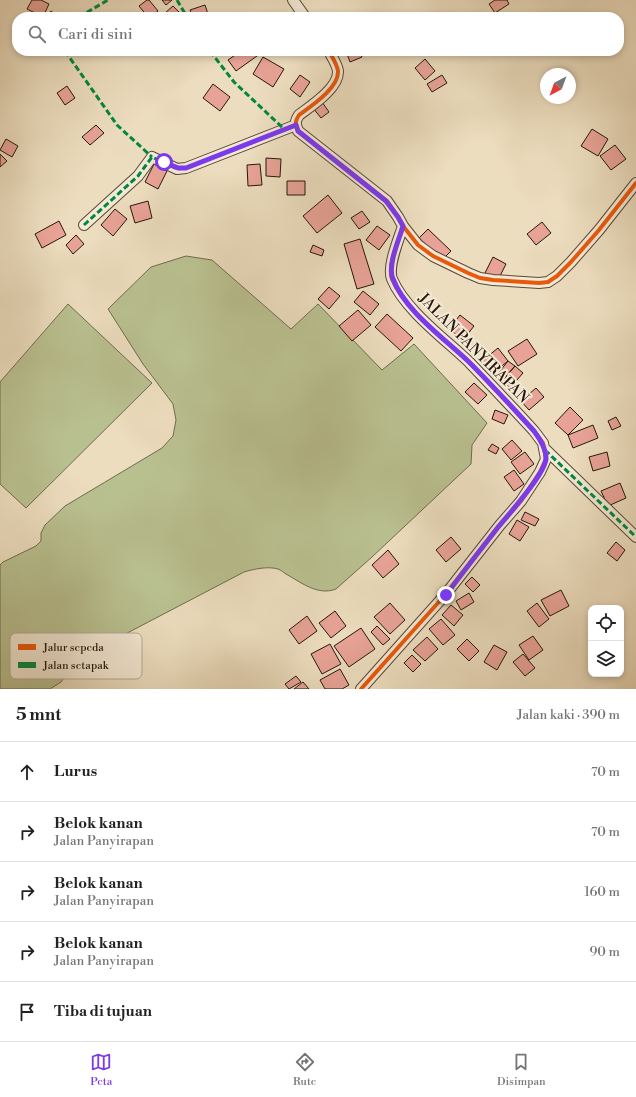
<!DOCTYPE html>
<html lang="id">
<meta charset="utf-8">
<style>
:root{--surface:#fff;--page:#f6f6f6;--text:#222;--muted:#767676;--line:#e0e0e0;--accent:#7c3aed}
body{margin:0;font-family:"Libre Bodoni",serif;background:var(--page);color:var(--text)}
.controls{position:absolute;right:12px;bottom:12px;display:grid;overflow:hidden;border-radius:8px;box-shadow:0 2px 6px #0003}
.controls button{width:36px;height:36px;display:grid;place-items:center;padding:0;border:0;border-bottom:1px solid var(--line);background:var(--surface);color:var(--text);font:20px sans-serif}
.compass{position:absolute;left:540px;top:68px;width:36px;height:36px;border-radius:50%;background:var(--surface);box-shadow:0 2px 6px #0003;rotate:221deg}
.stop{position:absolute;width:12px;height:12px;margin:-9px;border:3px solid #7c3aed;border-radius:50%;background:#fff}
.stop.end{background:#7c3aed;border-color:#fff;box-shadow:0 1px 4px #0008}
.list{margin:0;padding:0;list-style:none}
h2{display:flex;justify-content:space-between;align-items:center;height:52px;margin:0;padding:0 16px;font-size:17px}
h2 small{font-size:13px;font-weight:400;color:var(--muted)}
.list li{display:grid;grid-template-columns:26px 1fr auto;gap:12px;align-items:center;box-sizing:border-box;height:60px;padding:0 16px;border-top:1px solid var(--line)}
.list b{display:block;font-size:15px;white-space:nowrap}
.list p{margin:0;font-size:13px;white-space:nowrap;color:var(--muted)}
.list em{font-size:13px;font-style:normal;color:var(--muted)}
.icon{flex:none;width:22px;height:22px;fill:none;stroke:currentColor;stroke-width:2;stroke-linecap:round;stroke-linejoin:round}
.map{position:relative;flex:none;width:636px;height:689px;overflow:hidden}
.search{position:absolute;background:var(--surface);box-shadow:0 2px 6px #0003;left:12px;right:12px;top:12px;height:44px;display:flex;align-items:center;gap:10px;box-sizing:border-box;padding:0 14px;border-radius:16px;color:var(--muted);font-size:15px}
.sheet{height:352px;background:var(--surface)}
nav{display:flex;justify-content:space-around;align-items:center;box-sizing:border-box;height:56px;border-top:1px solid var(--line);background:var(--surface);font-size:11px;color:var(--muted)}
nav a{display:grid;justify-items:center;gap:2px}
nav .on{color:var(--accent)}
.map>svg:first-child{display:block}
.green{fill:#b9c090;stroke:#6f6c4e}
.building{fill:#e8a396;stroke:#25170d}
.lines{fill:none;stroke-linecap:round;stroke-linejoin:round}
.street-casing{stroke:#574839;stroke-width:12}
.street{stroke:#f3e9d5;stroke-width:10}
.quiet{stroke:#00873e;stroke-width:3;stroke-dasharray:6 3;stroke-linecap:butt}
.cycleway-casing{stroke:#f3e9d5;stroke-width:6}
.cycleway{stroke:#e8590c;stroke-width:4}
.route{stroke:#7c3aed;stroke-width:5}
.labels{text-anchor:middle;stroke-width:4;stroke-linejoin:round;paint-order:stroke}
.street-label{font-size:15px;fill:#25170d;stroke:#f3e9d5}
.key{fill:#f3e9d5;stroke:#b5aa99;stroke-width:1}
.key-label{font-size:11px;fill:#25170d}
</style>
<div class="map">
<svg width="636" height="689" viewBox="0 0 636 689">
<rect width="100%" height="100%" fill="#ecddbe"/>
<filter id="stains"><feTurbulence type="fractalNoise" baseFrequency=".005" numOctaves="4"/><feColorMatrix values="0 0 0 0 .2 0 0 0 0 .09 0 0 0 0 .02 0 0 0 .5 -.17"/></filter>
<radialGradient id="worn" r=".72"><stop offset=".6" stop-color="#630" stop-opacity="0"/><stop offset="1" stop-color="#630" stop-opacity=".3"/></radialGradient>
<path class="green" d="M186 256 212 260 291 329 318 304 382 370 414 344 487 423 472 445 471 464 372 557 336 589C318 596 302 583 286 574 284 573 281 570 278 569 268 566 254 569 244 572L89 653 75 662 61 682 50 689H0V565L3 562 36 546 41 541V533L45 525 65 506 162 448 173 436 176 420 173 404 143 364 108 309 151 267Z
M68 304 152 383 26 508 0 484V382Z"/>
<path class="building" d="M32 0H41L49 4 43 17 27 9Z
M147 0H149L158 11 151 17H148L139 6Z
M162 0H172L166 5Z
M495 0H507L509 4 495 13 489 4Z
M205 5 209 17H193L190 10Z
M173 6 184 17H169L165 13Z
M51 11 58 17H46Z
M241 51H264L236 71 228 60Z
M346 51H359L362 57 350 62Z
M263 57 284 69 273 87 253 74Z
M425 59 435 71 425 80 415 68Z
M300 75 310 82 300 97 290 89Z
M442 75 447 83 432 92 427 84Z
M213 84 230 97 220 111 203 98Z
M67 86 75 98 65 105 57 93Z
M322 102 329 112 321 118 313 108Z
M96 125 104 133 90 145 82 137Z
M592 129 608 139 598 156 581 146Z
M6 139 18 146 12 157 0 150Z
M615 145 626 159 611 170 600 156Z
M0 154 7 161 0 167Z
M266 158 281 159 280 177 266 176Z
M154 164 167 171 158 189 145 182Z
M260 164 262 185 248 186 247 165Z
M287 181H305V195H287Z
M328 195 342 213 317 233 303 216Z
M148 201 152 218 135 223 130 206Z
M115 209 127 219 113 236 101 225Z
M362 211 370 222 359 229 351 218Z
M59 221 66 235 42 248 35 234Z
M542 222 551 233 536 245 527 234Z
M377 226 390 235 379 250 366 240Z
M428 229 451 251 442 260 419 238Z
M76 235 84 244 73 254 66 245Z
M360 239 374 284 357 289 344 244Z
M313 245 324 250 322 256 310 252Z
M493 257 506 264 498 280 485 273Z
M329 287 340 296 329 309 318 299Z
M363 291 379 304 370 315 354 302Z
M358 310 371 325 352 341 339 326Z
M387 314 413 338 401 351 375 327Z
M460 315 474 326 463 340 449 329Z
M527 339 537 354 518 366 508 351Z
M498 348 508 361 492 374 482 361Z
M508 361 515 366 502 381 496 376Z
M515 366 523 373 510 388 502 381Z
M474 383 487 395 478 404 465 392Z
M536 388 544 397 529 410 521 401Z
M570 407 583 420 568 435 555 423Z
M495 410 508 415 504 424 492 419Z
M616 417 621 426 612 430 608 421Z
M593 425 598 438 573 448 568 435Z
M512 440 522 451 511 460 502 449Z
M492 444 499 448 496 454 488 450Z
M525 452 534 464 520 474 511 462Z
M607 452 610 466 593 471 589 457Z
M514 470 524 484 514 491 504 477Z
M620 483 626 498 608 506 601 491Z
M525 512 539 519 535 526 521 520Z
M517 520 529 527 520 541 509 534Z
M451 537 461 549 446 562 436 550Z
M616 542 625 550 617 561 607 553Z
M388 550 399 564 383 578 372 565Z
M472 577 480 585 473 592 465 584Z
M561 590 569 606 550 616 541 600Z
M469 593 474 602 461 610 456 601Z
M390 603 405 620 390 634 374 617Z
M537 603 549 619 539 627 527 611Z
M451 605 463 615 454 626 442 615Z
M335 611 346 626 331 638 319 623Z
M307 616 317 631 299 644 289 630Z
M441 619 455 635 443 645 429 629Z
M377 626 390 639 383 645 371 632Z
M361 628 375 649 349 667 334 646Z
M533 636 543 650 529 660 519 645Z
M427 637 438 649 425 661 413 650Z
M467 639 479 651 469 661 457 649Z
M330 644 341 664 322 674 311 654Z
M494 645 507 652 497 670 484 662Z
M523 654 535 668 525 676 513 662Z
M412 655 421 664 413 672 404 663Z
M340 669 349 685 342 689H325L320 680Z
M296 676 301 682 289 689 285 684Z
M303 682 309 689H294Z"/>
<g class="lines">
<g class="street-casing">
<path id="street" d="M293 0 305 17
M329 51C332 57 337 64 338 71 339 88 311 106 299 115 295 121 295 124 298 131L387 201 398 217 403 226C399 239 387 266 392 279 405 310 445 339 469 362 491 385 513 408 534 431L543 443 546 459 540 472 521 501 500 525 445 595 361 689
M84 225 138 176 152 157 177 169 186 168 296 125
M403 226 418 245 433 256 468 273 480 278 493 280 539 283 548 282 557 276 571 262 599 230 636 183
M544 448 636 537"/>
</g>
<use href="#street" class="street"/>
<path class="quiet" d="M177 0 187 17
M79 17 108 0
M65 51 117 125 152 157
M210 51 234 82 284 129
M84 225 138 176 152 157 177 169 186 168 296 125
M545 450 636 537"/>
<g class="cycleway-casing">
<path id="cycleway" d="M329 51C332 57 337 64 338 71 339 88 311 106 299 115 295 121 295 124 298 131L387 201 398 217 403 226C399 239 387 266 392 279 405 310 445 339 469 362 491 385 513 408 534 431L543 443 546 459 540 472 521 501 500 525 445 595 361 689
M403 226 418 245 433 256 468 273 480 278 493 280 539 283 548 282 557 276 571 262 599 230 636 183"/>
</g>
<use href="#cycleway" class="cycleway"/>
</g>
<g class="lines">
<path class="route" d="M164 162 178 168H186L296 125 298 131 386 201 398 217 403 226C399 240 387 266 393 279 405 311 445 339 469 362 491 384 513 408 534 431 540 439 546 448 546 458 546 473 509 514 499 526 481 549 463 572 446 595"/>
</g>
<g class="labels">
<g class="street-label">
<text transform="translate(474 348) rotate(45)" y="5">JALAN PANYIRAPAN</text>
</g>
</g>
<rect x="10" y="633" width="132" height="46" rx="6" class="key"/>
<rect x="18" y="644" width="18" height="6" fill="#e8590c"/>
<rect x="18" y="662" width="18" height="6" fill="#00873e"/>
<g class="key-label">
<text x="43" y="651">Jalur sepeda</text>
<text x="43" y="669">Jalan setapak</text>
</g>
<rect width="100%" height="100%" filter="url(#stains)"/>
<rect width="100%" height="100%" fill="url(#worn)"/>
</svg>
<div class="controls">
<button><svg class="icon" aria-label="locate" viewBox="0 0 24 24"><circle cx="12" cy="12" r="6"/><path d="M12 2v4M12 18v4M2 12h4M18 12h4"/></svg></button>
<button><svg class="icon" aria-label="layers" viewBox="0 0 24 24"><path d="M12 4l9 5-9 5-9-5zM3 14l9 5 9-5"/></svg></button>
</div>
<svg class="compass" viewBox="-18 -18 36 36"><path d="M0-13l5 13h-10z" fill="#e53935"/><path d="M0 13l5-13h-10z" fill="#767676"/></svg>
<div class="stop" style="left:164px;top:162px"></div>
<div class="stop end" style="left:446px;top:595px"></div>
<div class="search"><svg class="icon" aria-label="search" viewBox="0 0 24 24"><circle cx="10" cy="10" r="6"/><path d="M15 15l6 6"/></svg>Cari di sini</div>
</div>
<section class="sheet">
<h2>5 mnt<small>Jalan kaki · 390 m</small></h2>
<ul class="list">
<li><svg class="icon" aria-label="ahead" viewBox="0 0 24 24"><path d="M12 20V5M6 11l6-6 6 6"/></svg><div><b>Lurus</b></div><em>70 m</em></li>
<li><svg class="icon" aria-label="right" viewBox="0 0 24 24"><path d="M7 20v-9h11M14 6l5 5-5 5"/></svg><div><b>Belok kanan</b><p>Jalan Panyirapan</p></div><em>70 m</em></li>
<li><svg class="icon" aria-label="right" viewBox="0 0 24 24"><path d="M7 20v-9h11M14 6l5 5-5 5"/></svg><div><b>Belok kanan</b><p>Jalan Panyirapan</p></div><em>160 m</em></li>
<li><svg class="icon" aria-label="right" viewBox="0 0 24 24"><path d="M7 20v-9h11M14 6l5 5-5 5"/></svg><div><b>Belok kanan</b><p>Jalan Panyirapan</p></div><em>90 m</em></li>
<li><svg class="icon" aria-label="arrive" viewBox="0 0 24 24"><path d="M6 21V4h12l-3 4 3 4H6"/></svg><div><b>Tiba di tujuan</b></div></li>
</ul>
</section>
<nav>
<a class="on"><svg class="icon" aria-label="map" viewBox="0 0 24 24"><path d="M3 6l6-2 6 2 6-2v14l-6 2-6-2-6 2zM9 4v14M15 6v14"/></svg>Peta</a>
<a><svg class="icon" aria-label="directions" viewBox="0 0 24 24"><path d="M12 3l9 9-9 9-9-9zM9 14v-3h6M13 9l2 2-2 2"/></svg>Rute</a>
<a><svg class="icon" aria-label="saved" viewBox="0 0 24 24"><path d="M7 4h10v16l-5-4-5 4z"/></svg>Disimpan</a>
</nav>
